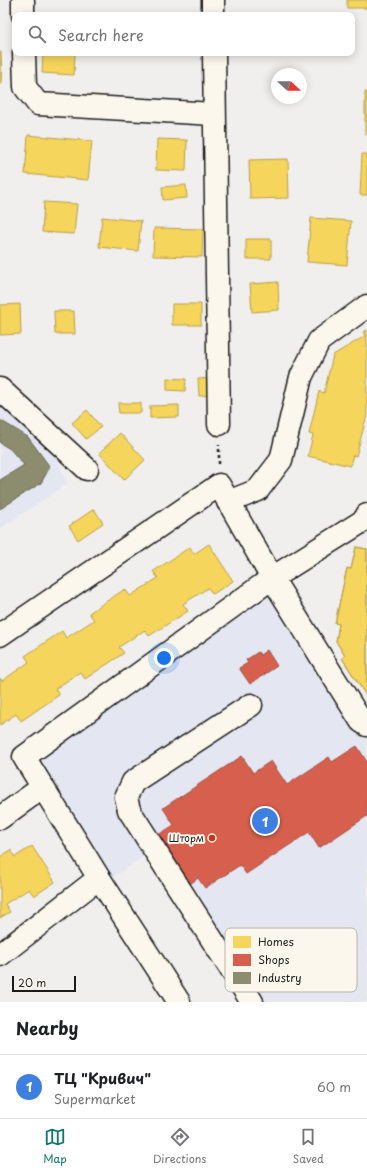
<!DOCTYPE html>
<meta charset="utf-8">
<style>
:root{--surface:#fff;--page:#f6f6f6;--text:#202124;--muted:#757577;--line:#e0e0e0;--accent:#0f766e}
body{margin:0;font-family:"Playpen Sans",sans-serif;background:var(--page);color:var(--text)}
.compass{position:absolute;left:271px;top:68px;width:36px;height:36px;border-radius:50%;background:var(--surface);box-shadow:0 2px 10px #0003;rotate:111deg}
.scale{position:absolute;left:12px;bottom:10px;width:64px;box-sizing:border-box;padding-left:4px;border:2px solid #1c1c1c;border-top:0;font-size:11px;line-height:14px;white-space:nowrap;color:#1c1c1c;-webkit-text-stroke:3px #fbf7ec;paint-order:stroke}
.you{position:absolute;left:164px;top:658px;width:14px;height:14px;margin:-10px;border:3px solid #fff;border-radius:50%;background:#1a73e8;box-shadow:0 0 0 6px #1a73e833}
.badge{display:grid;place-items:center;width:26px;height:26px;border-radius:50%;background:var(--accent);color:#fff;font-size:13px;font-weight:700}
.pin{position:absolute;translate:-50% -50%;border:2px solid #fff;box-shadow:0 1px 4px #0006}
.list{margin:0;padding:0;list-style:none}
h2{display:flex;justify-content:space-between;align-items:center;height:52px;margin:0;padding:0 16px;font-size:17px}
h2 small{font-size:13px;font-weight:400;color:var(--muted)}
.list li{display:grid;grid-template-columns:26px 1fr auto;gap:12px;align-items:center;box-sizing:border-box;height:64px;padding:0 16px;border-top:1px solid var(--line)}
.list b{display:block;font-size:15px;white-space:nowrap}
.list p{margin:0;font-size:13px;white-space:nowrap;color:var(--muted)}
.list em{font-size:13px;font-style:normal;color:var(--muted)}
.icon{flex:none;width:22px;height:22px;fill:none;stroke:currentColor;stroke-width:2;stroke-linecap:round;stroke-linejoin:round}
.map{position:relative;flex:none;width:367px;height:1002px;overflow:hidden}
.search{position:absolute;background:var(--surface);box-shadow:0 2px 10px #0003;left:12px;right:12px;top:12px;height:44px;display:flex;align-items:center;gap:10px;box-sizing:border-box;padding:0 14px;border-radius:8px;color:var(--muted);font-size:15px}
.sheet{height:116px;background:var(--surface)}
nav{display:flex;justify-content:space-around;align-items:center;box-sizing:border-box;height:56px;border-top:1px solid var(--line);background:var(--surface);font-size:11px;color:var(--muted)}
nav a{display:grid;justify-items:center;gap:2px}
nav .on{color:var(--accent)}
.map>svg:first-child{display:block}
.built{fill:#e4e6f1}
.homes{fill:#f6d55c;stroke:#b59e49}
.shops{fill:#d6604d;stroke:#9e4c3e}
.industry{fill:#8c8c6e;stroke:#6a6a55}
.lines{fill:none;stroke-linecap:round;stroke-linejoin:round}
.minor-casing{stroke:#1c1c1c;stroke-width:25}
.path{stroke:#1c1c1c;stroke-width:2.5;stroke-dasharray:3 3;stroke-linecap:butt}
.minor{stroke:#fbf7ec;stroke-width:22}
.poi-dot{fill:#c8321e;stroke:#fbf7ec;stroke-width:1.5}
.labels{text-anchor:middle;stroke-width:4;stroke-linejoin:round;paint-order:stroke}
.poi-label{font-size:10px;fill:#1c1c1c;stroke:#fbf7ec;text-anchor:end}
.key{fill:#fbf7ec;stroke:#b8b5ae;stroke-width:1}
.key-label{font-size:11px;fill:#1c1c1c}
</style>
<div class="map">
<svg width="367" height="1002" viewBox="0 0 367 1002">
<rect width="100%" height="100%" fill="#f1efee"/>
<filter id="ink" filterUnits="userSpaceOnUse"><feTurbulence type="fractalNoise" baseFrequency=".025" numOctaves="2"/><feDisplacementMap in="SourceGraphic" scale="8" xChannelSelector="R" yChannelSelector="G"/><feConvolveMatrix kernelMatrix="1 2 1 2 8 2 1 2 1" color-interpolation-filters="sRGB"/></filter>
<g filter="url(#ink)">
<path class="built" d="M0 407 48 434 67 484 0 529Z
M270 591 367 729V1002H245L146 855 112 878 36 759Z"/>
<path class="homes" d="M347 0H367V8H347Z
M0 52H1L2 84H0Z
M43 53H75L74 75 42 73Z
M365 92H367V134H365Z
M28 135 92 141 88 180 25 174Z
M157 139 187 140 186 171 156 170Z
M362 154H367V195H360Z
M288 159 289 198 250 199 249 160Z
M186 185 187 198 163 200 162 187Z
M44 202 77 204 74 234 42 232Z
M102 217 141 221 138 251 99 247Z
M311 218 351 221 347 265 307 262Z
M154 228 203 229 202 257 153 256Z
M246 239H271V259H246Z
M278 282 279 310 252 312 250 284Z
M20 304 21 334 0 335V305Z
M172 304H201V325H172Z
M54 311H74L75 334H55Z
M367 330V415L356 456 353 455 350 466 308 456 313 435 309 434 319 391 324 393 333 355 365 336 363 332Z
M167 378 186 379 185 391 167 390Z
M213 378 214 395 199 396 198 379Z
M118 403H141V413H119Z
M179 405V417L150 418V406Z
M87 410 101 427 86 439 72 423Z
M120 433 145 460 124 480 99 453Z
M94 509 103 523 78 540 69 526Z
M209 544 233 581 213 594 208 588 183 604 188 611 149 636 145 630 119 647 124 653 85 679 80 672 55 689 59 695 21 721 16 714 0 725V678L2 681 29 662 25 656 62 631 66 638 94 620 89 613 125 589 130 596 158 578 153 571H154L190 547 194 554Z
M356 547 367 549V697L342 658 345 656 336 641 339 624 335 623 347 568 351 569Z
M356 547 367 549V697L342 658 345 656 336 641 339 624 335 623 347 568 351 569Z
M32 846 55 882 34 896 29 889 5 904 10 912 0 918V857L11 850 15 857Z"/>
<path class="shops" d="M267 650 277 666 250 684 239 668 248 663 246 660 258 652 260 655Z
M357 746 367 762V816L319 848 309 832 246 874 240 865 205 888 198 878 190 884 158 835 174 825 163 808 242 756 253 773 271 761 287 785 329 757 332 762Z"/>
<path class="industry" d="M0 420 28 437 50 467 41 483 0 509V480L24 465 10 449 0 443Z"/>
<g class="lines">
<g class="minor-casing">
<path id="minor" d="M23 0V15
M213 0V15
M24 53 25 87 38 104 214 114
M214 53 219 424
M0 389 87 469
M228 502 258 490 281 460 301 377 319 341 367 306
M0 635 219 485 272 578 361 721 367 725
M251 705 133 782 126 797 129 810 252 1002
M0 818 43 787
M0 955 99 878
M179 1002 99 878 24 757 272 578 366 519 367 515"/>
</g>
<path class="path" d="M219 464V445"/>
<use href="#minor" class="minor"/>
</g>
</g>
<circle class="poi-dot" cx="212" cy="838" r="4"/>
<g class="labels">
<g class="poi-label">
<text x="204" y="842">Шторм</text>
</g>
</g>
<rect x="225" y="928" width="132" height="64" rx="6" class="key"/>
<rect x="233" y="936" width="18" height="12" fill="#f6d55c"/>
<rect x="233" y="954" width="18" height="12" fill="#d6604d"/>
<rect x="233" y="972" width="18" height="12" fill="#8c8c6e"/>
<g class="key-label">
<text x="258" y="946">Homes</text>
<text x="258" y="964">Shops</text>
<text x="258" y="982">Industry</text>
</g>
</svg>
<svg class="compass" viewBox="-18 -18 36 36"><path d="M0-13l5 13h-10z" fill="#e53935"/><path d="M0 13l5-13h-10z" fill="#757577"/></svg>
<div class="scale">20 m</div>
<div class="you"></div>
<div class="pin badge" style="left:265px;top:821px;background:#3f7fe0">1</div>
<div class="search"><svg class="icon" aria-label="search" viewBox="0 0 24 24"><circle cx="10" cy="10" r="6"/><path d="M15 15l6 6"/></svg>Search here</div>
</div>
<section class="sheet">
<h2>Nearby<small></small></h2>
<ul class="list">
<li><span class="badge" style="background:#3f7fe0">1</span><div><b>ТЦ &quot;Кривич&quot;</b><p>Supermarket</p></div><em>60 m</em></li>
</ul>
</section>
<nav>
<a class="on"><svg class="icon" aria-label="map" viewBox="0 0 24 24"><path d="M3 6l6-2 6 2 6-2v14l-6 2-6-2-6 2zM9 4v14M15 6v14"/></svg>Map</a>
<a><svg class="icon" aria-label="directions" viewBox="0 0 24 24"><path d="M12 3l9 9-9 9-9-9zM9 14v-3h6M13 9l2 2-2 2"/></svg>Directions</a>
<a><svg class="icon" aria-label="saved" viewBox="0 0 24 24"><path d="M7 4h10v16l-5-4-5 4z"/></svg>Saved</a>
</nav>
